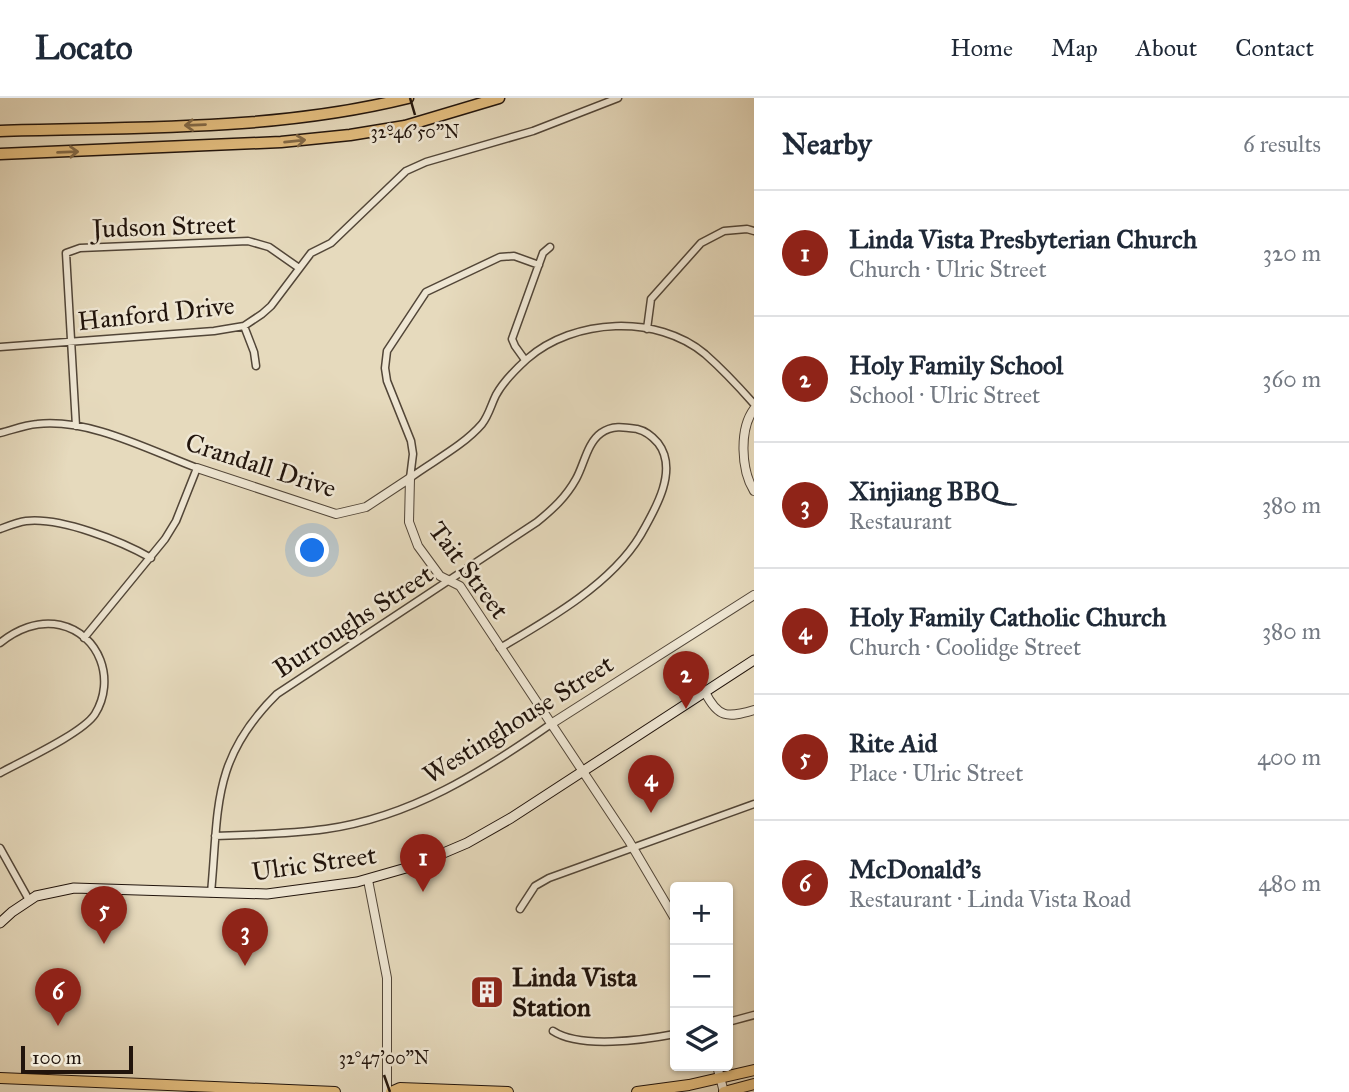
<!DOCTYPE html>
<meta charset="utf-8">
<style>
:root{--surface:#fff;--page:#f6f6f7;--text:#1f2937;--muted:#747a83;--line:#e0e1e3;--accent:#8f2418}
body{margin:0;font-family:"IM FELL Great Primer",serif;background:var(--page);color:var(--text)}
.controls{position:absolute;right:21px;bottom:21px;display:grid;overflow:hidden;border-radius:7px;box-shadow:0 2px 5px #0004}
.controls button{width:63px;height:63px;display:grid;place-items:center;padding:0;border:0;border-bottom:2px solid var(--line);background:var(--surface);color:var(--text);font:35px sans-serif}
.scale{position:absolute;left:21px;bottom:18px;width:112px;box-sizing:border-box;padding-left:7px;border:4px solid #21140c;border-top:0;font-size:19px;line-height:24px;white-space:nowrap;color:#21140c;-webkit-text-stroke:5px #efe7d4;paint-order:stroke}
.you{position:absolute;left:313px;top:453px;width:24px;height:24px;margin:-18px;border:5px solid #fff;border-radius:50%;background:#1a73e8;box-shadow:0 0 0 10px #1a73e833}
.badge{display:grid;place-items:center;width:46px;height:46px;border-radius:50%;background:var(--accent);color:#fff;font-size:23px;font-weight:700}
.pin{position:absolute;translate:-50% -58px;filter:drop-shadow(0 2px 4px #0008)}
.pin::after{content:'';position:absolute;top:37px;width:24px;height:21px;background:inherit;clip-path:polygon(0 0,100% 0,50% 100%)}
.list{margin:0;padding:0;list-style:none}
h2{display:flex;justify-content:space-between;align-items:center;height:91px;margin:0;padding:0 28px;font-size:30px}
h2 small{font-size:23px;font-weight:400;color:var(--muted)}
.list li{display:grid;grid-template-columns:46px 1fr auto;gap:21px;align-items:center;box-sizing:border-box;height:126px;padding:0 28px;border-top:2px solid var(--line)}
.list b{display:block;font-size:26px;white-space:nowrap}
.list p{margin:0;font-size:23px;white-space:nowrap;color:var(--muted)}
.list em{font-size:23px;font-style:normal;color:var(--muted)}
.icon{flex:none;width:38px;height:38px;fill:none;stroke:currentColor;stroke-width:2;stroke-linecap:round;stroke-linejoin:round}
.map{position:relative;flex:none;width:754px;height:994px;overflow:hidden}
header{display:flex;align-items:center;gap:42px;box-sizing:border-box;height:98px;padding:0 35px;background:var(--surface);border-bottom:2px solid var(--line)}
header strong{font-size:33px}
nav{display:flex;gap:38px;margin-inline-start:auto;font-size:24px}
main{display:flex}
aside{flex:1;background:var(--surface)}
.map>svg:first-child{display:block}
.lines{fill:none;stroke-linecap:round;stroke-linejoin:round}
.minor-casing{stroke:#524638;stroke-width:9}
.tertiary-casing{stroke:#524638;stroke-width:10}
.secondary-casing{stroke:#21140c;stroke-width:11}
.primary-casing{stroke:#21140c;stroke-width:12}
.motorway-casing{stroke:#21140c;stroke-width:13}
.minor{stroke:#efe7d4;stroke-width:6}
.tertiary{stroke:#efe7d4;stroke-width:8}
.secondary{stroke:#efe7d4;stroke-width:9}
.primary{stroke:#e3bd7e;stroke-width:10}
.motorway{stroke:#e3bd7e;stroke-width:10}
.oneway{stroke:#826845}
.ticks{fill:none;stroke:#21140c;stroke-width:2.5}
.labels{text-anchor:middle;stroke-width:5;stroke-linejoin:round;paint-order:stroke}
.street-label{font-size:26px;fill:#21140c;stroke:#efe7d4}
.poi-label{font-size:26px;font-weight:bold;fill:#21140c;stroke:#efe7d4;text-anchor:start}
.ticks-label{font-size:18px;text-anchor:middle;fill:#21140c;stroke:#efe7d4;stroke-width:5;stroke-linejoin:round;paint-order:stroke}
</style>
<header>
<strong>Locato</strong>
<nav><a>Home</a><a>Map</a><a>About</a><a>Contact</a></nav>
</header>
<main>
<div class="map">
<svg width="754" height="994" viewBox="0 0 754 994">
<rect width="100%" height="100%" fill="#e6dabd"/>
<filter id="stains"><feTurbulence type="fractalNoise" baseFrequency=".00286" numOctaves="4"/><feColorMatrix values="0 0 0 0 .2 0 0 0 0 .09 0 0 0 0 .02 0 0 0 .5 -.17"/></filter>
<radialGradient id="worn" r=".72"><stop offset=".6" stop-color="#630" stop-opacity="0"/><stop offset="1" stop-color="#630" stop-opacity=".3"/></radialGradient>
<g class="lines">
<g class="minor-casing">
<path id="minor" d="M244 228 254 254 256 268
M647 231 651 201 701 145 724 133 747 131 754 133
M0 249 214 233 244 228 262 216 271 208 311 155 331 145 406 73 426 64 533 33 618 0
M525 262 515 248 512 241 543 155 550 149
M76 328 66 155 80 150 248 143 269 149 299 170
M0 335C12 332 25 327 37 326 89 320 149 352 197 370L176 423 165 441 84 540
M410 380C433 363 463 348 482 326 489 317 491 307 496 297 503 284 516 271 527 261 574 220 657 216 705 256 722 271 739 289 754 306
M410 380 413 356 411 343 387 283 385 270 387 253 426 194 500 159 514 158 539 167
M0 431C8 428 18 424 26 423 61 419 121 443 151 460
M0 545C16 532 38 522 60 527 100 536 116 582 95 616 83 635 22 663 0 675
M215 738C252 737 289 736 326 731 411 719 482 674 551 626
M0 750 29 802
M211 795C219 710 211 661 277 596L537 424C553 411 566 399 576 381 584 367 587 345 601 335 612 327 624 329 637 331 646 333 652 338 658 345 679 372 655 412 640 438 611 486 548 522 500 550
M520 811 535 788 549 780 754 706
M728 924 754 917
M553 933C580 951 644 942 675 936"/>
</g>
<g class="tertiary-casing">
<path id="tertiary" d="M754 311C739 331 741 372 754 393
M197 370 336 416 366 409 410 380
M410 380 409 424 418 448 440 478 460 488 629 743 675 821
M705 594C718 620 727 620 754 612
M551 626 754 497
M368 782 387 880V994
M717 968 724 994"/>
</g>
<g class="secondary-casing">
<path id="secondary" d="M0 825 12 814 36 798 74 790 267 796 357 784 413 768 467 745 511 720 754 562"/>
</g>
<g class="primary-casing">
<path id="primary" d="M0 980 335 994
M391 994 400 990 508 994
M637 994 689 987 754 972
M724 994 754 986"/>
</g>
<g class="motorway-casing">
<path id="motorway" d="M0 33C136 29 275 33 408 0
M0 56 281 44 350 37 405 28 499 0"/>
</g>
<use href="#minor" class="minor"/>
<use href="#tertiary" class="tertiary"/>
<use href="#secondary" class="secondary"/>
<use href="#primary" class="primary"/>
<use href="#motorway" class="motorway"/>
</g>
<defs><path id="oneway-shaft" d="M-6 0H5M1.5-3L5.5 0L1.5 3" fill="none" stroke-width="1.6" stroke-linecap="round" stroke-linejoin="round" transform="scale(1.75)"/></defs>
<g class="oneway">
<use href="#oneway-shaft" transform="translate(195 27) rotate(178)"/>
<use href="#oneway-shaft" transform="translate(295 43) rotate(-6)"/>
<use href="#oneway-shaft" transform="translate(68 54) rotate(-2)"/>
</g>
<path class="ticks" d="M410 0 415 17M384 977 390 994"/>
<defs>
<g id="building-square" transform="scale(1.75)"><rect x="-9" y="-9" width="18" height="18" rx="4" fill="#8f2418" stroke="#efe7d4"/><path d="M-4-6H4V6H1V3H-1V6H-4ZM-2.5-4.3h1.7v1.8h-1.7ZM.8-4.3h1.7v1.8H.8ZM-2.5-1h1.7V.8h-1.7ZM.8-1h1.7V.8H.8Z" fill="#fff"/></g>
</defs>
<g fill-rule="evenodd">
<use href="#building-square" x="487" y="894"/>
</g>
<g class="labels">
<g class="street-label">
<text transform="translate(164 128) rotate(-2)" y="9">Judson Street</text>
<text transform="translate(156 215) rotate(-6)" y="9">Hanford Drive</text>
<text transform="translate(261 367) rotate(18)" y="9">Crandall Drive</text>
<text transform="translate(469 472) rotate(53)" y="9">Tait Street</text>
<text transform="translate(353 523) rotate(-33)" y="9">Burroughs Street</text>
<text transform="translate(518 621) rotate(-32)" y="9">Westinghouse Street</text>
<text transform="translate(314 765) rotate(-8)" y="9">Ulric Street</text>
</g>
<g class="poi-label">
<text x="512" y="888">Linda Vista<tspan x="512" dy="30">Station</tspan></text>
</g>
</g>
<g class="ticks-label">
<text x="415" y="40">32°46'50"N</text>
<text x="384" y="966">32°47'00"N</text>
</g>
<rect width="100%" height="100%" filter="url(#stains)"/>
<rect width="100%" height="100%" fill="url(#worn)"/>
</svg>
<div class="controls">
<button>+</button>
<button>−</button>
<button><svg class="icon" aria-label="layers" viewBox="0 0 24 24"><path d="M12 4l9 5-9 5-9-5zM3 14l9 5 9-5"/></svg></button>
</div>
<div class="scale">100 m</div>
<div class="you"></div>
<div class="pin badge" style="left:423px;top:794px">1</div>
<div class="pin badge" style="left:686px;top:611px">2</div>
<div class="pin badge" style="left:245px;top:868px">3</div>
<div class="pin badge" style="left:651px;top:715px">4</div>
<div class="pin badge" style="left:104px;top:846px">5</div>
<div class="pin badge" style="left:58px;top:928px">6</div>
</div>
<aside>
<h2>Nearby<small>6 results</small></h2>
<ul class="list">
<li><span class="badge">1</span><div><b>Linda Vista Presbyterian Church</b><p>Church · Ulric Street</p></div><em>320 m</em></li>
<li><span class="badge">2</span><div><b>Holy Family School</b><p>School · Ulric Street</p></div><em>360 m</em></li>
<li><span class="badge">3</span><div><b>Xinjiang BBQ</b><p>Restaurant</p></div><em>380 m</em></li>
<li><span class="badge">4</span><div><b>Holy Family Catholic Church</b><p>Church · Coolidge Street</p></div><em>380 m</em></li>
<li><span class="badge">5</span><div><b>Rite Aid</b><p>Place · Ulric Street</p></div><em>400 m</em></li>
<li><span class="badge">6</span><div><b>McDonald's</b><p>Restaurant · Linda Vista Road</p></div><em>480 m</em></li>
</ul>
</aside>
</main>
